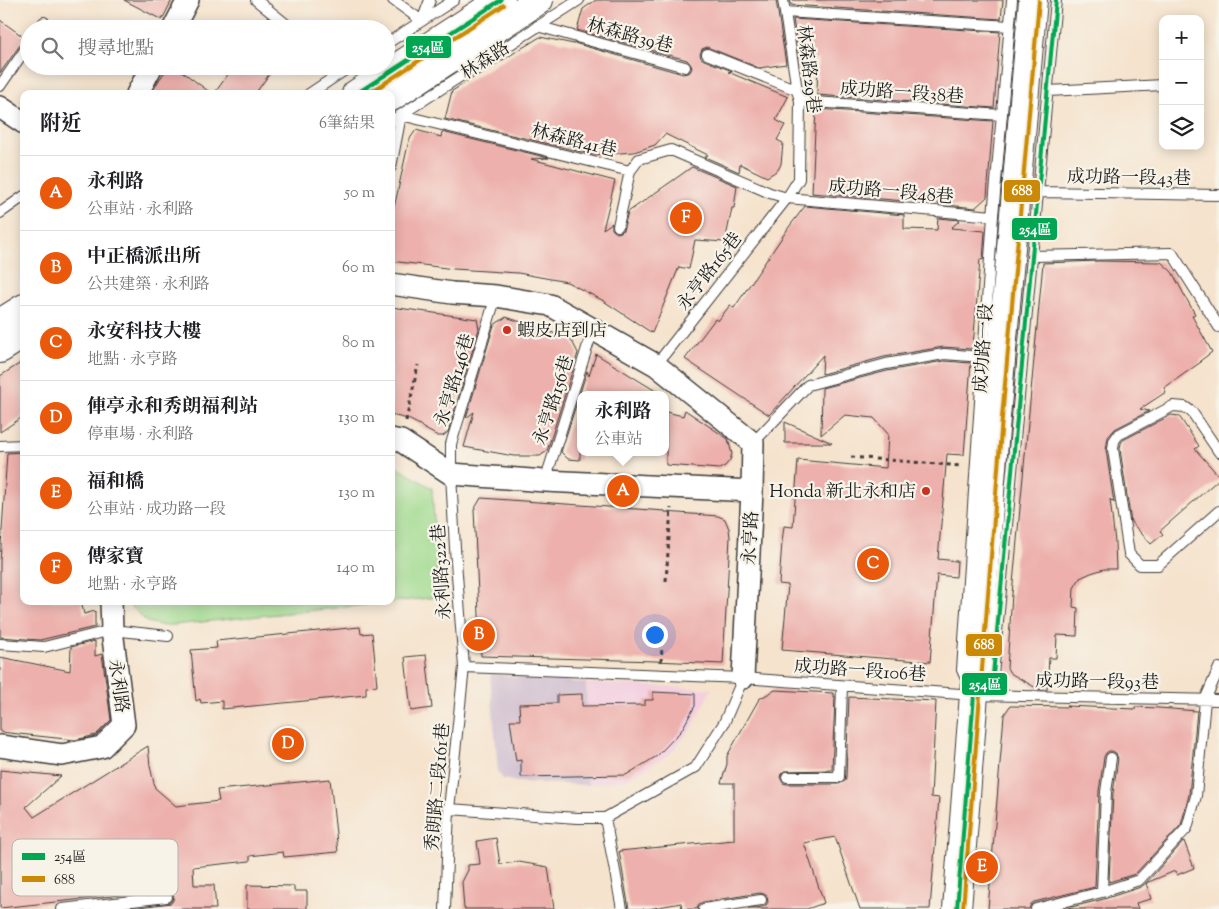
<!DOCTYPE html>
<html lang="zh-TW">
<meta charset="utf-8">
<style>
:root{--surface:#fff;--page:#f2f2f2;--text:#202124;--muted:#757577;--line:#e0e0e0;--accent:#ea580c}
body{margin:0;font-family:"Sorts Mill Goudy","Noto Serif TC",serif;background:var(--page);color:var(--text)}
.controls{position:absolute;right:15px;top:15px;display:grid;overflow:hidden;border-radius:10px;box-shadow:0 2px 12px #0003}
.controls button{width:45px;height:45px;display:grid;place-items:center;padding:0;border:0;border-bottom:1px solid var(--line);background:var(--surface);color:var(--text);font:25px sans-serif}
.you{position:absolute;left:654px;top:634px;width:18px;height:18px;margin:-12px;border:4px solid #fff;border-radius:50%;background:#1a73e8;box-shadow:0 0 0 8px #1a73e833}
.badge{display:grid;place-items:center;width:32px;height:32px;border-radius:50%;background:var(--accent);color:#fff;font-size:16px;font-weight:700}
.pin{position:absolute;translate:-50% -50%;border:2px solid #fff;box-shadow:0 1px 5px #0006}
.popup{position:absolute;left:577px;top:391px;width:92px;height:65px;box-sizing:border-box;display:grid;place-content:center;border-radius:10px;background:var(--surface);filter:drop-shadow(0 1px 4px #0005);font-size:16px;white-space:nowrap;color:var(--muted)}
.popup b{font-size:19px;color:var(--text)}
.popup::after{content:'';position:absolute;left:50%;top:100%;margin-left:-10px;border:10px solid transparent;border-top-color:var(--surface)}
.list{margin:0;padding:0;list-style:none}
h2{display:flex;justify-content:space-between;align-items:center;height:65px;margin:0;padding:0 20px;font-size:21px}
h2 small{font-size:16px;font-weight:400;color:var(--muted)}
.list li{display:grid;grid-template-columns:32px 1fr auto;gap:15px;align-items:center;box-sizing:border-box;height:75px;padding:0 20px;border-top:1px solid var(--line)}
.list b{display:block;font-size:19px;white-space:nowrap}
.list p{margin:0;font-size:16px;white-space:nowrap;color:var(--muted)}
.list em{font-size:16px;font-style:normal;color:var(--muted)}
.icon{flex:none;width:28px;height:28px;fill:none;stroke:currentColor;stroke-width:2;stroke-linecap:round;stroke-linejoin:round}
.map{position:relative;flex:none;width:1219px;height:909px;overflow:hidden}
.search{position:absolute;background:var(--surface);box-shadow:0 2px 12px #0003;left:20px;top:20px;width:375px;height:55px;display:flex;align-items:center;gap:12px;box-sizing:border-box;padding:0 18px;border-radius:28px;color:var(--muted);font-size:19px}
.panel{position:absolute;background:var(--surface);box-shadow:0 2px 12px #0003;left:20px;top:90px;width:375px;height:515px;border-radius:10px}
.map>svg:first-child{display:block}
.built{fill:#f3cfe0}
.industrial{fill:#cfbdcf}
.green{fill:#9fda8e;stroke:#5e7b55}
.building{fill:#edb0ac}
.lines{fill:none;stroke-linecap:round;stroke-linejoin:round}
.lane-casing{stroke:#3d3a37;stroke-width:12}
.street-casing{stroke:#3d3a37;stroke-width:24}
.secondary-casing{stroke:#3d3a37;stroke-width:30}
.path{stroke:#3d3a37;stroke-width:3;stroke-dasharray:4 4;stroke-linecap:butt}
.lane{stroke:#fff;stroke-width:10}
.street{stroke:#fff;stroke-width:21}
.secondary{stroke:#fff;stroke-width:28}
.bus-1-casing{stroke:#f7f3e8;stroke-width:8}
.bus-2-casing{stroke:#f7f3e8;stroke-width:8}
.bus-1{stroke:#00a651;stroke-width:4}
.bus-2{stroke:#cb8a06;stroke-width:4}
.poi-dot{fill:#c8321e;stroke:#f7f3e8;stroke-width:2}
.labels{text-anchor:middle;stroke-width:4.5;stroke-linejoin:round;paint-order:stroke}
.street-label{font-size:18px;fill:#1c1c1c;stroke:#f7f3e8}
.poi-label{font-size:18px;fill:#1c1c1c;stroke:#f7f3e8;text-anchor:start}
.key{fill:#f7f3e8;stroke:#b5b2ab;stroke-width:1}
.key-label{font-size:14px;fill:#1c1c1c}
.line-badge{stroke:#f7f3e8;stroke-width:2}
.badge-label{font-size:14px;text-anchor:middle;font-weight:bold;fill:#fff}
</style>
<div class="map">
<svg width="1219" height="909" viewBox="0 0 1219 909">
<rect width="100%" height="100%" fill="#f7f3e8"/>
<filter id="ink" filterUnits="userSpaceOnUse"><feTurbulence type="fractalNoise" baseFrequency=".02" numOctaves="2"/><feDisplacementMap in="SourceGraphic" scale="10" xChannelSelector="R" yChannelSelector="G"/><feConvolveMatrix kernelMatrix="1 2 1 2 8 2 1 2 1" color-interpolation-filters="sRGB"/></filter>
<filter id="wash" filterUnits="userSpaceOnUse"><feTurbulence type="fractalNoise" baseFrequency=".0096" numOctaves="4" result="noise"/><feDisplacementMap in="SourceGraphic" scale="20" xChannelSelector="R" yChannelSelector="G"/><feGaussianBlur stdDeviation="1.12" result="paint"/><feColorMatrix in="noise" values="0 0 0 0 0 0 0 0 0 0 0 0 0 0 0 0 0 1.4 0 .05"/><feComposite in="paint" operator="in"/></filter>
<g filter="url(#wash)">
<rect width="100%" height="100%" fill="#f5e3cd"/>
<path class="built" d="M586 683 711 689 692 728 670 754 625 780 588 785Z"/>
<path class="industrial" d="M490 674 586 683 588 785 517 782 503 779 498 772Z"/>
<path class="green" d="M391 464 432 488 439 597 164 626 147 622 129 604V601H391Z"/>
<g id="blocks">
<path class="building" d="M124 0H172L162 20Z
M596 0H776L786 64 759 68 707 47 702 49 700 54 701 58 704 60 732 71 728 72 788 97 776 120 785 125 777 140 783 143 781 164 778 170 767 177 740 164 739 172 705 157 708 155 665 134 655 145 634 152 594 155 445 119 452 91 540 37 574 44V43L683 74 687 73 690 72 692 68 691 65 687 60 577 30 583 9Z
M790 0H1003L1001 19 791 5Z
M793 19 1000 32 994 108 817 95 818 57 817 59 800 62Z
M0 20 25 38 0 73Z
M169 66H175L212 94H151L159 80Z
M234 66H275L255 94H214Z
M816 109 993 121 987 197 975 208 938 204 939 200 905 196V201L812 193Z
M416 130 441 137 442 132 549 158 531 159 615 181 603 229 612 223V229L614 231 617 233 621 232 623 230 628 212 692 167 737 186 734 208H732L725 242 695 240 689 269 679 267 652 333 602 300 567 282 518 273 454 269 391 261V222L409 140Z
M805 206 904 215V229L937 230 938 218 960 220 951 228 985 231 983 260 980 259 974 335 972 349 943 347 884 357 822 374 823 355 769 415 685 359 715 319 718 321 730 305 734 308 789 227Z
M1099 261 1161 262 1172 272 1186 298 1195 314 1192 316 1212 352 1200 361 1201 362 1164 388 1166 392 1140 409 1149 411 1115 429 1108 437 1106 450 1114 503 1110 499 1115 542 1116 569H1104L1091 573 1080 578 1074 588 1073 607 1078 608 1077 636 1057 635 1056 658H1049L1047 690 1038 689 1010 673 1007 668 1012 594 1043 263Z
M391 307 477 319 479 329 448 432 443 436H438L423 428 420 425 408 419 391 415Z
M506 317 571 339 578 353 547 451 540 456H514L464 447 474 412 466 418 494 325Z
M596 354 662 395H580V460L568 459 561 452 587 371 589 376Z
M24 361V416L0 432V376Z
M944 361 971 363 964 455 947 454 938 559 957 561 956 577 937 575 930 662 782 650 788 585 779 584 782 542 784 526 793 527 798 460 886 468 888 434 874 418 845 415 821 435 822 388 887 371Z
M685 410 728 439 732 454 730 460 725 466 719 469 666 465V412L683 416Z
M1171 415 1179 416 1199 446 1195 449 1219 476V479L1160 531 1163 534 1151 544 1131 522 1120 449 1121 443 1123 440Z
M785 422 832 443H785Z
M24 452V601H81L84 614 95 611V627L40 640 0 637V562L7 453Z
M481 498 665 511V512L718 516 725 519 729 529 730 537 723 664 655 661 481 656 474 510Z
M360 627 361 634 372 633 374 651 377 686 366 687V695L222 709V701L201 703 200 699 196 701 191 650 217 648 216 641Z
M95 641V656L102 654 111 720 96 735 75 740 0 732V657L70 671 71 647Z
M426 655 432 708 411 711 405 657Z
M775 690 833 693V696H835L832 770 784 771 781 774 780 777 783 783 787 784H839L845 781 846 777 849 697 936 701 931 797 939 798 930 909H860L835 837 804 843 824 903 807 909H748L762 907 766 905 768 902 767 896 764 894 760 893 703 902 699 904 697 909H682L681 903 648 909H629L619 851 734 840V783H721L727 764V756L759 699Z
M653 692 695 694V706L681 731 657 756 626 775 521 777V760L516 761 510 720H520L519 704 557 703V695L582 694V706L645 705V700H653Z
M1010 706 1069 707 1066 706 1135 709V707L1159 708 1197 711 1189 795 1181 825 1135 874 1109 882 1113 793 1118 759 1116 753 1112 751H1109L1106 753 1104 757 1099 791 1095 887 1034 902 1031 904 1029 909H988L1004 715Z
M148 746 150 766 155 788 176 806 219 801 217 790 330 779 338 852 284 857 283 852 250 856V861L193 867 194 885H214L216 909H123L171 903 173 900 174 896 172 893 167 890 0 908V770L61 776 26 807 34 817Z
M496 838 500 864 519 862 548 867 554 909H464L462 882 468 870V865L480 864 477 841Z
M1184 841 1194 868 1177 875 1175 871 1146 883Z
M1146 883 1151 899 1136 903 1138 909H1064L1104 899 1141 887Z
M247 885 294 886V891H307V909H247Z"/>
</g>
</g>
<g filter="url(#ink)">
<use href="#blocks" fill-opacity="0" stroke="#3d3a37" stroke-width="1"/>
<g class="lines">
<g class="lane-casing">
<path id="lane" d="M256 0 292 29
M393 0 422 21 430 0
M785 12 1010 26
M537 26 685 67
M40 29 44 22
M386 44 454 0
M707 54 797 90
M0 86 29 44
M1048 91 1163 85
M309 94 351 66
M800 101 1002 115
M391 121 579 0
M391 167 401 115 630 171 639 159 671 150 770 193 787 198 993 216
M1039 192 1219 195
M0 213 24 196
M618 226 630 171
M1032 256 1172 253 1219 327
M656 365 787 198 799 179 800 101 797 90 783 0
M753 443 808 385 886 364 944 354 983 357
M0 446 24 445
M1219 452 1192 412 1185 407 1173 406 1118 435 1114 441 1113 449 1129 554 1140 565H1158L1219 511
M545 481 593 329
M0 644 44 647 112 630 168 636
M464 667 743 678 974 695 1219 700
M967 681 962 670 983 357 993 216 1012 0
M979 689 993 675 1056 0
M787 777H839L842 686
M449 809 577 818H605L696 767 724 723 743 678
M605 818 622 909
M1102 892 1106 792 1111 758
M62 909 167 897
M445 909 449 809 464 667 455 548 451 474V444L496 296
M704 909 761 900
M1036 909 1102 892 1139 880 1187 828 1196 796 1205 700 1219 668"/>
</g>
<g class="street-casing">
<path id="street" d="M173 29 188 0
M137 94 152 66
M0 107 24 123
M391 284 452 293 496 296 550 305 656 365 753 443 752 491 743 678
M391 439 401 441 451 474 545 481 752 491
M0 746 62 755 102 747 124 725 112 630 111 601"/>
</g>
<g class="secondary-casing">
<path id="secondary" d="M356 94 501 0
M391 97 539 0
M0 323 24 308
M0 349 24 334
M957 909 996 417 1033 0"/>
</g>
<path class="path" d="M406 421 418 365
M851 457 962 466
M666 581 671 508
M661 662 662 647"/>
<use href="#lane" class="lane"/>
<use href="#street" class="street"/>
<use href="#secondary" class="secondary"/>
<g class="bus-1-casing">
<path id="bus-1" d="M356 94 501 0
M957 909 974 695 993 675 1056 0"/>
</g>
<g class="bus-2-casing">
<path id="bus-2" d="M368 94 504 5
M963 909 1002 418 1039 1"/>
</g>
<use href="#bus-1" class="bus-1"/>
<use href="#bus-2" class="bus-2"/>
</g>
</g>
<g class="poi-dot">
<circle cx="507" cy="330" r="5"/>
<circle cx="926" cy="491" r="5"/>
</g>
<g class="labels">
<g class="street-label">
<text transform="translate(630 35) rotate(15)" y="6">林森路39巷</text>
<text transform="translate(485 60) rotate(-33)" y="6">林森路</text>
<text transform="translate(809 69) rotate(83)" y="6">林森路29巷</text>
<text transform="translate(902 92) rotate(4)" y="6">成功路一段38巷</text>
<text transform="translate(574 140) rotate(14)" y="6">林森路41巷</text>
<text transform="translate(1129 177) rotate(1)" y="6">成功路一段43巷</text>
<text transform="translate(891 191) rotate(5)" y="6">成功路一段48巷</text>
<text transform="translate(709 271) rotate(-52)" y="6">永亨路165巷</text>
<text transform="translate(983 348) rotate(-86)" y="6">成功路一段</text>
<text transform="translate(454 380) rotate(-73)" y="6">永亨路146巷</text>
<text transform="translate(553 400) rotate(-72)" y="6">永亨路156巷</text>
<text transform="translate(750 538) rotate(-87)" y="6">永亨路</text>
<text transform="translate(441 572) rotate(-94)" y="6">永利路322巷</text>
<text transform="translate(860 670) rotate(4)" y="6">成功路一段106巷</text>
<text transform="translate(1097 681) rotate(1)" y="6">成功路一段93巷</text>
<text transform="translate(119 686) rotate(82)" y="6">永利路</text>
<text transform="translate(437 787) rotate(-85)" y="6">秀朗路二段161巷</text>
</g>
<g class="poi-label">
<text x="517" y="336">蝦皮店到店</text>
<text x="916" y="497" text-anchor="end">Honda 新北永和店</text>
</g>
</g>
<rect x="12" y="839" width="166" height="57" rx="8" class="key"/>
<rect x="22" y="853" width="23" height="7" fill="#00a651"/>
<rect x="22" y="876" width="23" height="6" fill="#cb8a06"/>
<g class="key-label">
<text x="54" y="861">254區</text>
<text x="54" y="884">688</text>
</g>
<g class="line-badge">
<rect x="405" y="35" width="47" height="24" rx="5" fill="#00a651"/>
<rect x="1003" y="179" width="38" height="24" rx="5" fill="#cb8a06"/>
<rect x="1011" y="217" width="47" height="24" rx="5" fill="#00a651"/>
<rect x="965" y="633" width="38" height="24" rx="5" fill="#cb8a06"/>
<rect x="961" y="672" width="47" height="24" rx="5" fill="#00a651"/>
</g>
<g class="badge-label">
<text x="428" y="52">254區</text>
<text x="1022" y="195">688</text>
<text x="1035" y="234">254區</text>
<text x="984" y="649">688</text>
<text x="985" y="689">254區</text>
</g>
</svg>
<div class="controls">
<button>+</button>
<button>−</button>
<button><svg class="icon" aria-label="layers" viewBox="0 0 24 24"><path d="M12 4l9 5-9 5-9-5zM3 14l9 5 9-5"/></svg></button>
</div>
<div class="you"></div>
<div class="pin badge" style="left:623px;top:491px">A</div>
<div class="popup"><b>永利路</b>公車站</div>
<div class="pin badge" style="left:479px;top:635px">B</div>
<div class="pin badge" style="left:873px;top:564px">C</div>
<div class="pin badge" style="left:288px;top:744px">D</div>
<div class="pin badge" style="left:982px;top:867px">E</div>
<div class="pin badge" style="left:686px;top:218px">F</div>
<div class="search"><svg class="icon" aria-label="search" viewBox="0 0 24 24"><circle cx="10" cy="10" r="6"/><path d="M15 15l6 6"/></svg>搜尋地點</div>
<section class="panel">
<h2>附近<small>6筆結果</small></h2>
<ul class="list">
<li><span class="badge">A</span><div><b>永利路</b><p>公車站 · 永利路</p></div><em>50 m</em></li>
<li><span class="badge">B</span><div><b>中正橋派出所</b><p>公共建築 · 永利路</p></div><em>60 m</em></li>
<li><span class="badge">C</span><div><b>永安科技大樓</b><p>地點 · 永亨路</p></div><em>80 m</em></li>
<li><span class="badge">D</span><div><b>俥亭永和秀朗福利站</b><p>停車場 · 永利路</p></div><em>130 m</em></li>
<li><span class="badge">E</span><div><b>福和橋</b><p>公車站 · 成功路一段</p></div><em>130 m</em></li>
<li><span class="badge">F</span><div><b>傳家寶</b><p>地點 · 永亨路</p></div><em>140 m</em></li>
</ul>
</section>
</div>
